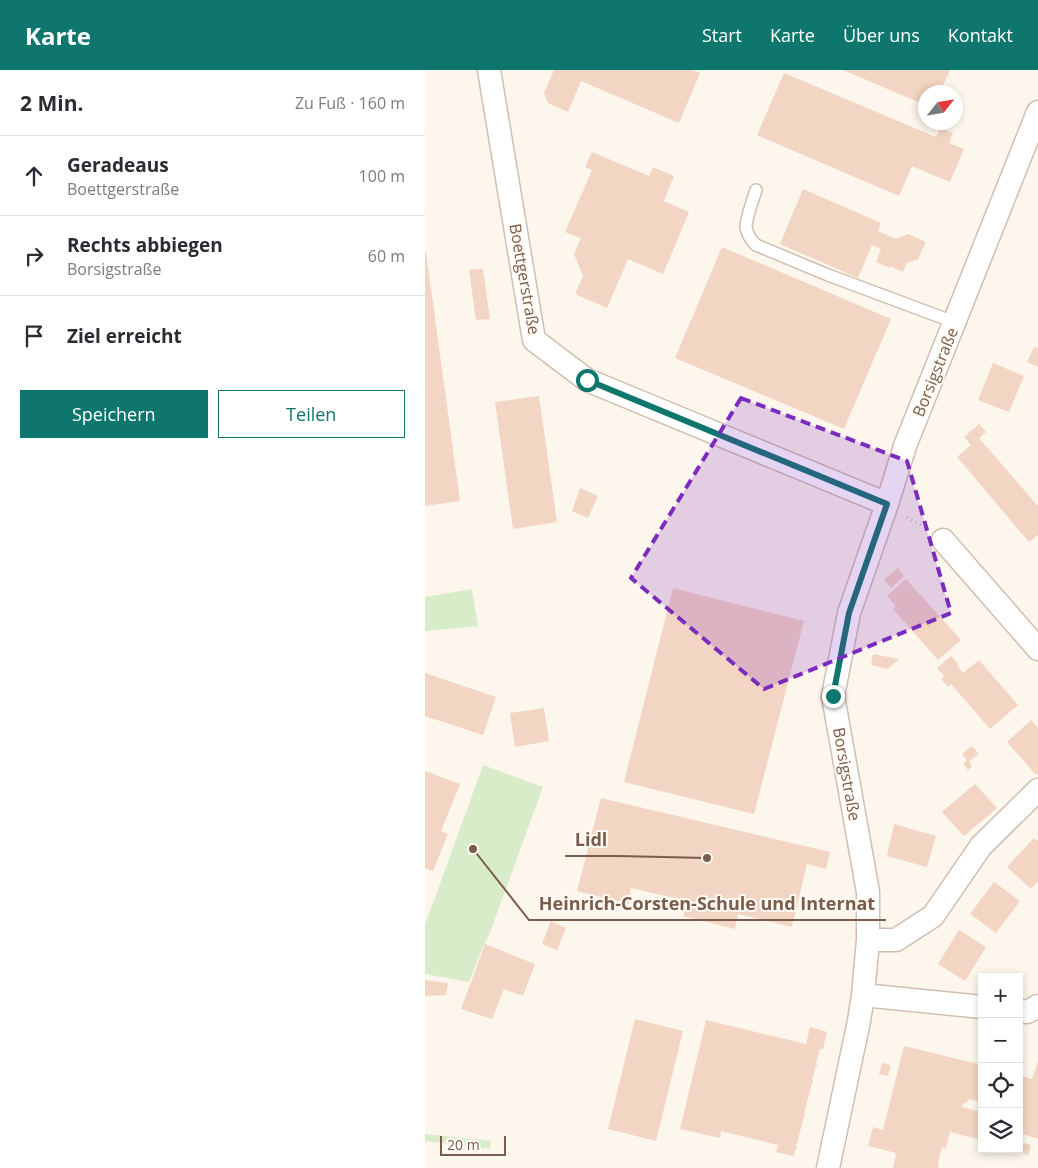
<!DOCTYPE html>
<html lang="de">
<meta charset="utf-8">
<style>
:root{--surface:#fff;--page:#f7f7f7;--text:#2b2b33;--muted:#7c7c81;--line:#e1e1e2;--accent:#0f766e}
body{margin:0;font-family:"Open Sans",sans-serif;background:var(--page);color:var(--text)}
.controls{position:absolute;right:15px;bottom:15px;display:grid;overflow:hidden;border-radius:0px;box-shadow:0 2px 8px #0003}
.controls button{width:45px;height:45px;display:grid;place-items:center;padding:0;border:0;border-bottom:1px solid var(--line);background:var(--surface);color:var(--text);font:25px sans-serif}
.compass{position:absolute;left:493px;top:15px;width:45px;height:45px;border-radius:50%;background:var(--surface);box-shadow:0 2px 8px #0003;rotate:59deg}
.scale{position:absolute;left:15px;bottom:12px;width:66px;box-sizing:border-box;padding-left:5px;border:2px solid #7a5c4d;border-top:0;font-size:14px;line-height:18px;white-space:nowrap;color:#7a5c4d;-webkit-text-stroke:4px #fffaf3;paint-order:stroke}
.stop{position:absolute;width:15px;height:15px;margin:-11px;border:4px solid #0f766e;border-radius:50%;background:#fff}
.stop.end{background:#0f766e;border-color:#fff;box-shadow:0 1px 5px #0008}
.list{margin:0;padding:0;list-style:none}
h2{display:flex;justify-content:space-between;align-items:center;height:65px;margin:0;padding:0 20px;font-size:21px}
h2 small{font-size:16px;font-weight:400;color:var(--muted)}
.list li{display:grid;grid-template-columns:32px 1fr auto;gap:15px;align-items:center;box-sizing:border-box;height:80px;padding:0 20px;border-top:1px solid var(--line)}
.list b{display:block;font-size:19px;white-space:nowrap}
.list p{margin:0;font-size:16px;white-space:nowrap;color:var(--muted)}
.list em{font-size:16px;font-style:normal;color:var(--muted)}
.actions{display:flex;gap:10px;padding:15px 20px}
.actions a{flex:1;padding:11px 0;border:1px solid var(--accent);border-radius:0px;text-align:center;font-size:18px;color:var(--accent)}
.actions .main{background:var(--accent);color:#fff}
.icon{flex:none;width:28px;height:28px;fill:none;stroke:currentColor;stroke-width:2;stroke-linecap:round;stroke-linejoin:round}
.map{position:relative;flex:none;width:613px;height:1098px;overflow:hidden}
header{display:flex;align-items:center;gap:30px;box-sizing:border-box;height:70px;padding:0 25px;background:var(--accent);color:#fff}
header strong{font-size:24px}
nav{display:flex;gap:28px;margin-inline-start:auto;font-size:18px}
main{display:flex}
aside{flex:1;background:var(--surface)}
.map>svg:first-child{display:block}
.green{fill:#d8ecc9}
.building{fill:#f3d5c3;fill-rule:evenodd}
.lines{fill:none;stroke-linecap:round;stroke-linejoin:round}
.service-casing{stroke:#d1beb0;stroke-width:14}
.minor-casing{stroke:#d1beb0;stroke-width:25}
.path{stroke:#d9b8a5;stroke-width:3;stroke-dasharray:1 4;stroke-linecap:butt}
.service{stroke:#fff;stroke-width:11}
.minor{stroke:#fff;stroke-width:22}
.route{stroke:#0f766e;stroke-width:6}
.marked{fill:#7b2cbf;fill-opacity:0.2;stroke:#7b2cbf;stroke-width:4;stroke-dasharray:10 6;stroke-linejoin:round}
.labels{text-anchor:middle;stroke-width:4;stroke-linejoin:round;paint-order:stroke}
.street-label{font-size:16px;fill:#7a5c4d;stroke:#fffaf3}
.leader{fill:none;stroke:#7a5c4d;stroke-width:2}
.callout-dot{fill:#7a5c4d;stroke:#fffaf3;stroke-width:2}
.callout-label{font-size:18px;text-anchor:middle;font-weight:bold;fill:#7a5c4d;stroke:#fffaf3;stroke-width:4;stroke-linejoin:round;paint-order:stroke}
</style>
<header>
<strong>Karte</strong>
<nav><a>Start</a><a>Karte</a><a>Über uns</a><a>Kontakt</a></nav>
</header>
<main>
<aside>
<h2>2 Min.<small>Zu Fuß · 160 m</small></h2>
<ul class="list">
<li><svg class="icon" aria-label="ahead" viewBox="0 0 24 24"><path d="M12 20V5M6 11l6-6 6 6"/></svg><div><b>Geradeaus</b><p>Boettgerstraße</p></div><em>100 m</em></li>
<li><svg class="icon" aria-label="right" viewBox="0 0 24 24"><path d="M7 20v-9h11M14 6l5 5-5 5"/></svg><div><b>Rechts abbiegen</b><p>Borsigstraße</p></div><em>60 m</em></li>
<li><svg class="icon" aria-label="arrive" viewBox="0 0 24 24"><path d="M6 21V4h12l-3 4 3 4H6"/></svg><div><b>Ziel erreicht</b></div></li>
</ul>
<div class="actions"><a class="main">Speichern</a><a>Teilen</a></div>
</aside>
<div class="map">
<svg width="613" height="1098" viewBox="0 0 613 1098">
<rect width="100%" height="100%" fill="#fdf6ec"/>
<path class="green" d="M47 519 53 556 0 561V527Z
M58 695 118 717 66 860 54 886 44 912 0 904V855Z
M0 1064 66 1071 65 1079 0 1071Z"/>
<path class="building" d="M129 0H267L275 3 254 53 156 11 143 42 123 33 119 23Z
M418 0H525L515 22H500V35Z
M359 3 511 67 515 58 528 63 524 73 539 79 525 112 487 96 474 126 332 65Z
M167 82 224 106 228 97 249 106 239 131 264 142 238 204 203 189 182 238 150 224 158 206 149 184 156 168 140 162 167 100 160 97Z
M378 119 456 153 453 161 471 169 483 164 501 172 493 189 482 193 478 202 465 196V198L451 192 456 179 447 175 433 208 355 174Z
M297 177 466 249 419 359 250 288Z
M0 182H1L35 431 0 436Z
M58 199 65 249 51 250 44 200Z
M609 277 613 278V297L602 292Z
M568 293 599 306 584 342 553 330Z
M114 326 132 452 88 459 70 332Z
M554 354 561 362 554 368 613 436V465L604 472 532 387 546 375 539 367Z
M155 418 173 426 163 448 147 441Z
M473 498 479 506 466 518 459 510Z
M481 509 536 570 513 590 468 539 471 536 462 526Z
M248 518 379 551 329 744 199 712Z
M448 584 474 589 463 599 446 595Z
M526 586 533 594 532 595 538 603 554 590 593 635 565 659 526 614 523 617 516 609 519 606 512 598Z
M0 603 71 627 58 665 0 646Z
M119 638 124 671 90 677 85 643Z
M606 650 613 658V703L611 705 582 672Z
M547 676 554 684 544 691 547 696 543 700 538 694 542 690 537 684Z
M0 701 35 714 16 761 23 764 8 801 0 798Z
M550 714 572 738 539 766 517 742Z
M176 728 405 782 401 799 382 794 367 857 313 844 310 859 258 846 262 831 206 818 204 834 152 821Z
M469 754 511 766 502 797 462 786Z
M609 768 613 771V811L606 819 582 797Z
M569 812 595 831 571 863 545 844Z
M126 851 141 858 132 880 117 874Z
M534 860 561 877 540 911 513 894Z
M60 874 110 894 98 926 79 919 67 949 36 939Z
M0 910 23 913 21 925 0 926Z
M210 949 258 961 231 1071 183 1059Z
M281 950 381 974 385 957 402 962 398 979H395L391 993 392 994V996H391L387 1010H388V1013H387L379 1044H380V1046H379L371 1077H372L371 1080 370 1079 369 1086 351 1082 353 1075 296 1061 295 1068 255 1059Z
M479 976 557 995V1070L525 1062 521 1078 517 1077 513 1092H514L513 1098H468L471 1083 443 1076 448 1057 458 1060ZM544 1029 555 1032 552 1041 537 1037 538 1034 543 1031Z
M613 991V1069L594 1063V1005L607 1009Z
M457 993 466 995 463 1006 454 1004Z
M594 1072 606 1075 603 1085 586 1080 594 1079Z"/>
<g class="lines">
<g class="service-casing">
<path id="service" d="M331 120C328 129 321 149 321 157 322 164 326 170 331 175L403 205 529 252"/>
</g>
<g class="minor-casing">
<path id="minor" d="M64 0 109 270 162 310 462 434
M518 470 613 579
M443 870H471L508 846 556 776 613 720
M438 925 557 937
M594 941 602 942 613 936
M403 1098 434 951 438 925 443 870V822L408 626 424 543 462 434 480 376 613 42"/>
</g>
<path class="path" d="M482 447 500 458"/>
<use href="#service" class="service"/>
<use href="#minor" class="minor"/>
</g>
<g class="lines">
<path class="route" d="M162 310 462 434 424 543 408 626"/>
</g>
<path class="marked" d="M316 328 482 391 526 543 339 619 206 508Z"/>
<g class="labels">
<g class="street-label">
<text transform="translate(100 209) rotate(80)" y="6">Boettgerstraße</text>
<text transform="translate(510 302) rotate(-68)" y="6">Borsigstraße</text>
<text transform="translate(422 704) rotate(80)" y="6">Borsigstraße</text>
</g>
</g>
<path class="leader" d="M282 788L193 786H140M48 779L104 850H461"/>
<g class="callout-dot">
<circle cx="282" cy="788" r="5"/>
<circle cx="48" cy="779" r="5"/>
</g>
<g class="callout-label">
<text x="166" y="776">Lidl</text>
<text x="282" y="840">Heinrich-Corsten-Schule und Internat</text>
</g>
</svg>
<div class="controls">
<button>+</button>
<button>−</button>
<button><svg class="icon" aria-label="locate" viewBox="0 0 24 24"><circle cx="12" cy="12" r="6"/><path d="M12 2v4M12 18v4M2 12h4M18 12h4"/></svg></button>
<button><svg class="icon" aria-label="layers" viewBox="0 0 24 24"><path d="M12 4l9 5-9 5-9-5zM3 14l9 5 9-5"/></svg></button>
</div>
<svg class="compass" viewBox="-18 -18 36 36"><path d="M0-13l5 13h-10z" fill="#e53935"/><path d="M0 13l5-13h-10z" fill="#7c7c81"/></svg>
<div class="scale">20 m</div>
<div class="stop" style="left:162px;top:310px"></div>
<div class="stop end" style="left:408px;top:626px"></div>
</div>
</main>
